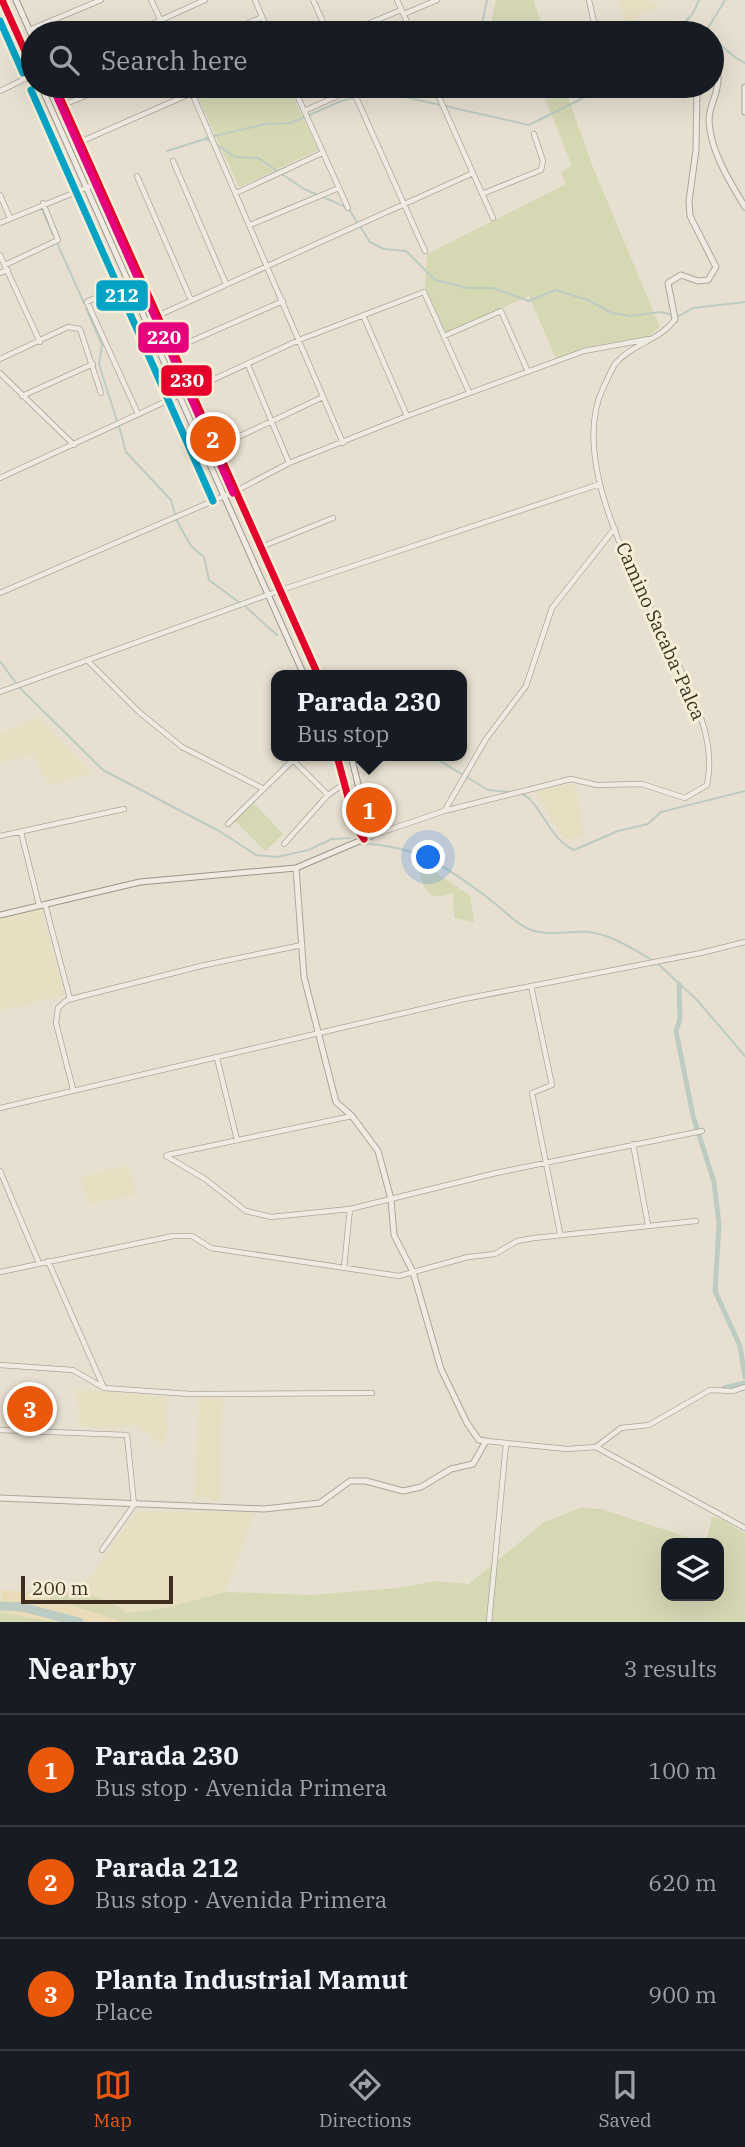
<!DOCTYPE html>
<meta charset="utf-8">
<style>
:root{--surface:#171b24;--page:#20242c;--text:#f1f3f6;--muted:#9ea1a6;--line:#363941;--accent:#ea580c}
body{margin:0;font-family:"IBM Plex Serif",serif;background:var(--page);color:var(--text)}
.controls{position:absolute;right:21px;bottom:21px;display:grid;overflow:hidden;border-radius:14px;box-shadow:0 7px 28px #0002}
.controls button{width:63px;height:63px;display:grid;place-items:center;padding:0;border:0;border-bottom:2px solid var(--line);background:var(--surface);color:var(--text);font:35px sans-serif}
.scale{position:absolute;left:21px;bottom:18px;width:152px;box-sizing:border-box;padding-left:7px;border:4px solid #3d2e20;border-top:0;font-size:19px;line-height:24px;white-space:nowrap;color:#3d2e20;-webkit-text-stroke:5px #f7eed8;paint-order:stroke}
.you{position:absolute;left:429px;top:858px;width:24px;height:24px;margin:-18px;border:5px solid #fff;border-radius:50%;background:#1a73e8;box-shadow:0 0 0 10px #1a73e833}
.badge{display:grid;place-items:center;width:46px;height:46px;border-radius:50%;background:var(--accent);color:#fff;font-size:23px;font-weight:700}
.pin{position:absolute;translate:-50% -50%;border:4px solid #fff;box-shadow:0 2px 7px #0006}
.popup{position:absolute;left:271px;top:670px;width:196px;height:91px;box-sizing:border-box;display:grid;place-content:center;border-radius:14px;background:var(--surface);filter:drop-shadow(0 2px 5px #0005);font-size:23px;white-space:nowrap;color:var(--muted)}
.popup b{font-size:26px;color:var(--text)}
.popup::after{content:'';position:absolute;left:50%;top:100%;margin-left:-14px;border:14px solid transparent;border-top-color:var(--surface)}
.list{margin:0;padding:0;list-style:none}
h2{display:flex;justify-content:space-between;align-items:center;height:91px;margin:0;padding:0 28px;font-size:30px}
h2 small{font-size:23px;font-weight:400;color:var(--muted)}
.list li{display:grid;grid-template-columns:46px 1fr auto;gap:21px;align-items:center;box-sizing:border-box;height:112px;padding:0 28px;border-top:2px solid var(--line)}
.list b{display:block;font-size:26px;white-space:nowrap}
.list p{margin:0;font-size:23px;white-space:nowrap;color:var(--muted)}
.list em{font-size:23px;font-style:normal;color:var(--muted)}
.icon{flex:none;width:38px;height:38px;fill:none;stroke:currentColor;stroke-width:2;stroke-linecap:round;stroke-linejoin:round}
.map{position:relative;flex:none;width:745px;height:1622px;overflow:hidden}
.search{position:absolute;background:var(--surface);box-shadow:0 7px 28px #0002;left:21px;right:21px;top:21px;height:77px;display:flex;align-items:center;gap:18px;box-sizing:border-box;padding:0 24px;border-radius:38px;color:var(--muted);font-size:26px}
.sheet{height:427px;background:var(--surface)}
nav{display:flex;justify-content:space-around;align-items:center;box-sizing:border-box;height:98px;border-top:2px solid var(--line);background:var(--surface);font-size:19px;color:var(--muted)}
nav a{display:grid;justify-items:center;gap:4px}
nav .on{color:var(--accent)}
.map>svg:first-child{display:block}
.farmland{fill:#e6dfc2}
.green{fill:#d6d7b3;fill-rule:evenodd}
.sand{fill:#eadcb9}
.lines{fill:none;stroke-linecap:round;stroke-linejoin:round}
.stream{stroke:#bcccc2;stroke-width:2}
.canal{stroke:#bcccc2;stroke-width:5}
.river{stroke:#bcccc2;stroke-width:9}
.minor-casing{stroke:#ada599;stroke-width:6}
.tertiary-casing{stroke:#ada599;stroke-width:7}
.secondary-casing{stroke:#9c958a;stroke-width:7}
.minor{stroke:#efebe3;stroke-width:4.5}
.tertiary{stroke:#efebe3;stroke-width:5}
.secondary{stroke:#efebe3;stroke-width:5}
.bus-1-casing{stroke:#f7eed8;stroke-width:12}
.bus-2-casing{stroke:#f7eed8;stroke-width:12}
.bus-3-casing{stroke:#f7eed8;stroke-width:12}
.bus-1{stroke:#e4002b;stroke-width:7}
.bus-2{stroke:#03a3c5;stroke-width:7}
.bus-3{stroke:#e5007d;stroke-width:7}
.labels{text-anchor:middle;stroke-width:6;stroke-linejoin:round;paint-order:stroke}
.street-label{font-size:19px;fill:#3d2e20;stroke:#f7eed8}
.line-badge{stroke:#f7eed8;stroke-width:2.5}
.badge-label{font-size:19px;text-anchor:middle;font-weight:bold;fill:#fff}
</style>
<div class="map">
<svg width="745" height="1622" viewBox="0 0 745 1622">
<rect width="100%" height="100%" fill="#e7e0d1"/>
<path class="farmland" d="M618 0H650L659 4 655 9 641 12 630 30Z
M39 717 84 765 92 773 49 785 32 754 0 763V734Z
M573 784H576L584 836 564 840 535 791Z
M41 909 65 995 0 1011V919Z
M128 1165 136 1195 88 1204 81 1177Z
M76 1389 168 1397 165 1446 134 1425 106 1429 79 1426Z
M199 1393 222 1395 220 1501 194 1497Z
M136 1511 255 1512 225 1592 166 1608 126 1613 112 1601 78 1594Z"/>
<path class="green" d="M496 0H533L545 33H489Z
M218 86H288L318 150 239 187 197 95Z
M540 86H564L594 170 660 327 648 336 582 348 556 359 529 296 446 332 425 288 427 254 566 184 561 172 572 166Z
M254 803 283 834 265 851 235 821Z
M418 860 470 896 474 922 454 918 453 893C448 894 440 897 435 896 423 893 417 870 418 860Z
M580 1508 601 1509 706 1543 712 1517 724 1520 745 1534V1622H124L25 1592C58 1588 100 1591 127 1613L166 1608 225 1592 311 1595 397 1588 435 1581 469 1584 543 1523ZM666 1543H719V1596H666Z
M0 1612 55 1622H0Z"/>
<path class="sand" d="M2 1589 38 1595 124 1622H55L0 1612Z"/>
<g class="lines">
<path class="stream" d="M477 33 481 29 487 0
M676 33 693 13 699 0
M705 33 725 0
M712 40C725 46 731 57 745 63
M401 96 529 125 607 86
M206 138 266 124 291 123 341 101 371 93 399 96 419 90 423 86
M216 144 235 157 258 158 304 189 318 195
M167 151 205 139 211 141
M323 197 348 208 370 242 384 249 406 251 435 280 467 288H493L529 301 555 290 588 300 612 313 631 316 660 312 679 316 693 308 745 302
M42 209 53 234
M57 243 84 303
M86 308 102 345 99 364 117 421
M119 426 126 452 171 500 177 521 191 546 204 557 209 580 240 603
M246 607 277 635
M0 661 18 686 103 770 219 831 256 855 277 857 308 850 332 839 350 838
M432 756 488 790 511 792
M520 793C540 799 548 839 574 850L618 831 648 824 661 812 745 791
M358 844C414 843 449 868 492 901 504 910 517 925 531 930 551 937 568 930 589 932 612 935 633 949 652 960
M674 956 686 954
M657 963 697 1000 745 1056"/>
<path class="canal" d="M679 984 680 1019 676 1031 693 1116 714 1182 719 1224 715 1291 740 1346 745 1377
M724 1388 745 1383"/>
<path class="river" d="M0 1606 22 1607 79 1622"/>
<g class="minor-casing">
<path id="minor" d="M151 0 167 33
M255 0 269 33
M313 0 328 33
M397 0 412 33
M589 0 595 27
M404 14 437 0
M29 30 101 0
M132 33 205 0
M227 33 262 17
M346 33 401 10
M189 86 343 443
M293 86 348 208
M351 86 425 251
M434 86 493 218
M0 91 33 75
M63 105 109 86
M304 111 353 89
M80 142 208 86
M173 161 226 284
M137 176 191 300
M236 193 322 153
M482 194 541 170 543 161 534 134
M0 195 10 218
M0 223 98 183
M250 225 339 188
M0 255 40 342
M5 265 58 240 43 203
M0 273 8 270
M129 281 87 302 138 414
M363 315 407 416
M146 321 473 173
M444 336 501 311 528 372
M173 349 283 301
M0 359 68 327 80 329 101 393
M248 365 289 463
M0 373 74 445
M22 396 93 364
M217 447 323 397
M0 478 299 340 424 292 469 392
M261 547 333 518
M0 593 236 491 289 463 407 416 584 351 649 339
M88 661 139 712 182 747 264 789
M0 692 284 589 600 484
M445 810 486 739 526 686 552 608 615 528
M228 824 293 760 328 795
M21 832 39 905
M0 836 124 809
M371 836 444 811 571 779 597 785 642 784 685 798 707 785C716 742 696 703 678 664 644 593 565 464 604 386 608 379 611 369 616 363 632 344 661 340 675 319
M284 844 328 795 345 783
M45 904 70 999
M531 986 552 1085 532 1093 560 1233
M217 1058 237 1140
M73 1089 56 1023 58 1008 67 1000 205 965 302 945
M0 1108 464 999 701 953 745 942
M633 1144 648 1225
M167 1155 352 1116
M166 1156 205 1179 246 1211 271 1217 350 1209 496 1173 702 1131
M0 1171 39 1263
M48 1261 103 1386
M344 1268 350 1209
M0 1272 173 1236H192L211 1248 399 1276 468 1257 495 1254 517 1241 534 1238 696 1221
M0 1365 73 1370 104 1388 190 1394 372 1393
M0 1430 127 1435 134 1505 102 1550
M486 1441 567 1449 596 1447 621 1428 649 1425 710 1390 733 1391 745 1387
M596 1447 745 1528
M489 1622 506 1444"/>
</g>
<g class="tertiary-casing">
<path id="tertiary" d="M712 73 718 77C719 93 709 105 709 120 710 151 730 182 745 207
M745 87V112
M675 319 668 283 681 275 698 281 708 280 716 267 690 216 689 201 696 150 697 86
M0 1498 264 1509 320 1503 350 1481H366L403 1491 421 1487 451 1469 473 1464 486 1441 479 1440 467 1423 441 1369 413 1272 394 1235 391 1199 378 1151 352 1116 336 1102 304 977 296 868"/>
</g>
<g class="secondary-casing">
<path id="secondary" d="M2 0 33 69
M16 0 33 38
M41 86 304 675
M55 86 318 675
M337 756 356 827 364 839
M0 915 140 882 296 868 371 836 351 756"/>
</g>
<use href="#minor" class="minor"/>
<use href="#tertiary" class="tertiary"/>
<use href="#secondary" class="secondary"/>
<g class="bus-1-casing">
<path id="bus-1" d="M2 0 33 69
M55 86 318 675
M337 756 356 827 364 839"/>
</g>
<g class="bus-2-casing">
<path id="bus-2" d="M0 21 23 73
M31 90 213 501"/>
</g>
<g class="bus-3-casing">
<path id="bus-3" d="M52 86 233 493"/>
</g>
<use href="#bus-1" class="bus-1"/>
<use href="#bus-2" class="bus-2"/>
<use href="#bus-3" class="bus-3"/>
</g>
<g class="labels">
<g class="street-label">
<text transform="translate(661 631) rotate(66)" y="7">Camino Sacaba-Palca</text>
</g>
</g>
<g class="line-badge">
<rect x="95" y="279" width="54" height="33" rx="7" fill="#03a3c5"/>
<rect x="137" y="321" width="53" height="33" rx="7" fill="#e5007d"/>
<rect x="160" y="364" width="53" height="33" rx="7" fill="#e4002b"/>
</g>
<g class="badge-label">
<text x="122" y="302">212</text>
<text x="164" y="344">220</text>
<text x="187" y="387">230</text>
</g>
</svg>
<div class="controls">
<button><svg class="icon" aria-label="layers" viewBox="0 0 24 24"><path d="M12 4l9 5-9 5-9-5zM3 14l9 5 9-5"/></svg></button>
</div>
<div class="scale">200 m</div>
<div class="you"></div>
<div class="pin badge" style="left:369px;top:810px">1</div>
<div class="popup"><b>Parada 230</b>Bus stop</div>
<div class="pin badge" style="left:213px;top:439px">2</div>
<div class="pin badge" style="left:30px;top:1409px">3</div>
<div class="search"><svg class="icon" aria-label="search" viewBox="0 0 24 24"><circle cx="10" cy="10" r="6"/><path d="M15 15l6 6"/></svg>Search here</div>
</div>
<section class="sheet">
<h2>Nearby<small>3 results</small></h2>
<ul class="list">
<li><span class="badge">1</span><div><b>Parada 230</b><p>Bus stop · Avenida Primera</p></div><em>100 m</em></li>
<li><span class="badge">2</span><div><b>Parada 212</b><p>Bus stop · Avenida Primera</p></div><em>620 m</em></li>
<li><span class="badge">3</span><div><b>Planta Industrial Mamut</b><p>Place</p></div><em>900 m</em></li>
</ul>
</section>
<nav>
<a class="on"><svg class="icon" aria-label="map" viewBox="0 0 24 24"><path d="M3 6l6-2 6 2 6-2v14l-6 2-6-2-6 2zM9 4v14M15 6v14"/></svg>Map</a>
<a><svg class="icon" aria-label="directions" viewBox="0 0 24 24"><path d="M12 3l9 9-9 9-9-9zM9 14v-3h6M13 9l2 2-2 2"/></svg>Directions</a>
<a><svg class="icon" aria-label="saved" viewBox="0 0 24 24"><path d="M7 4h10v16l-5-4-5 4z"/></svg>Saved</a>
</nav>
